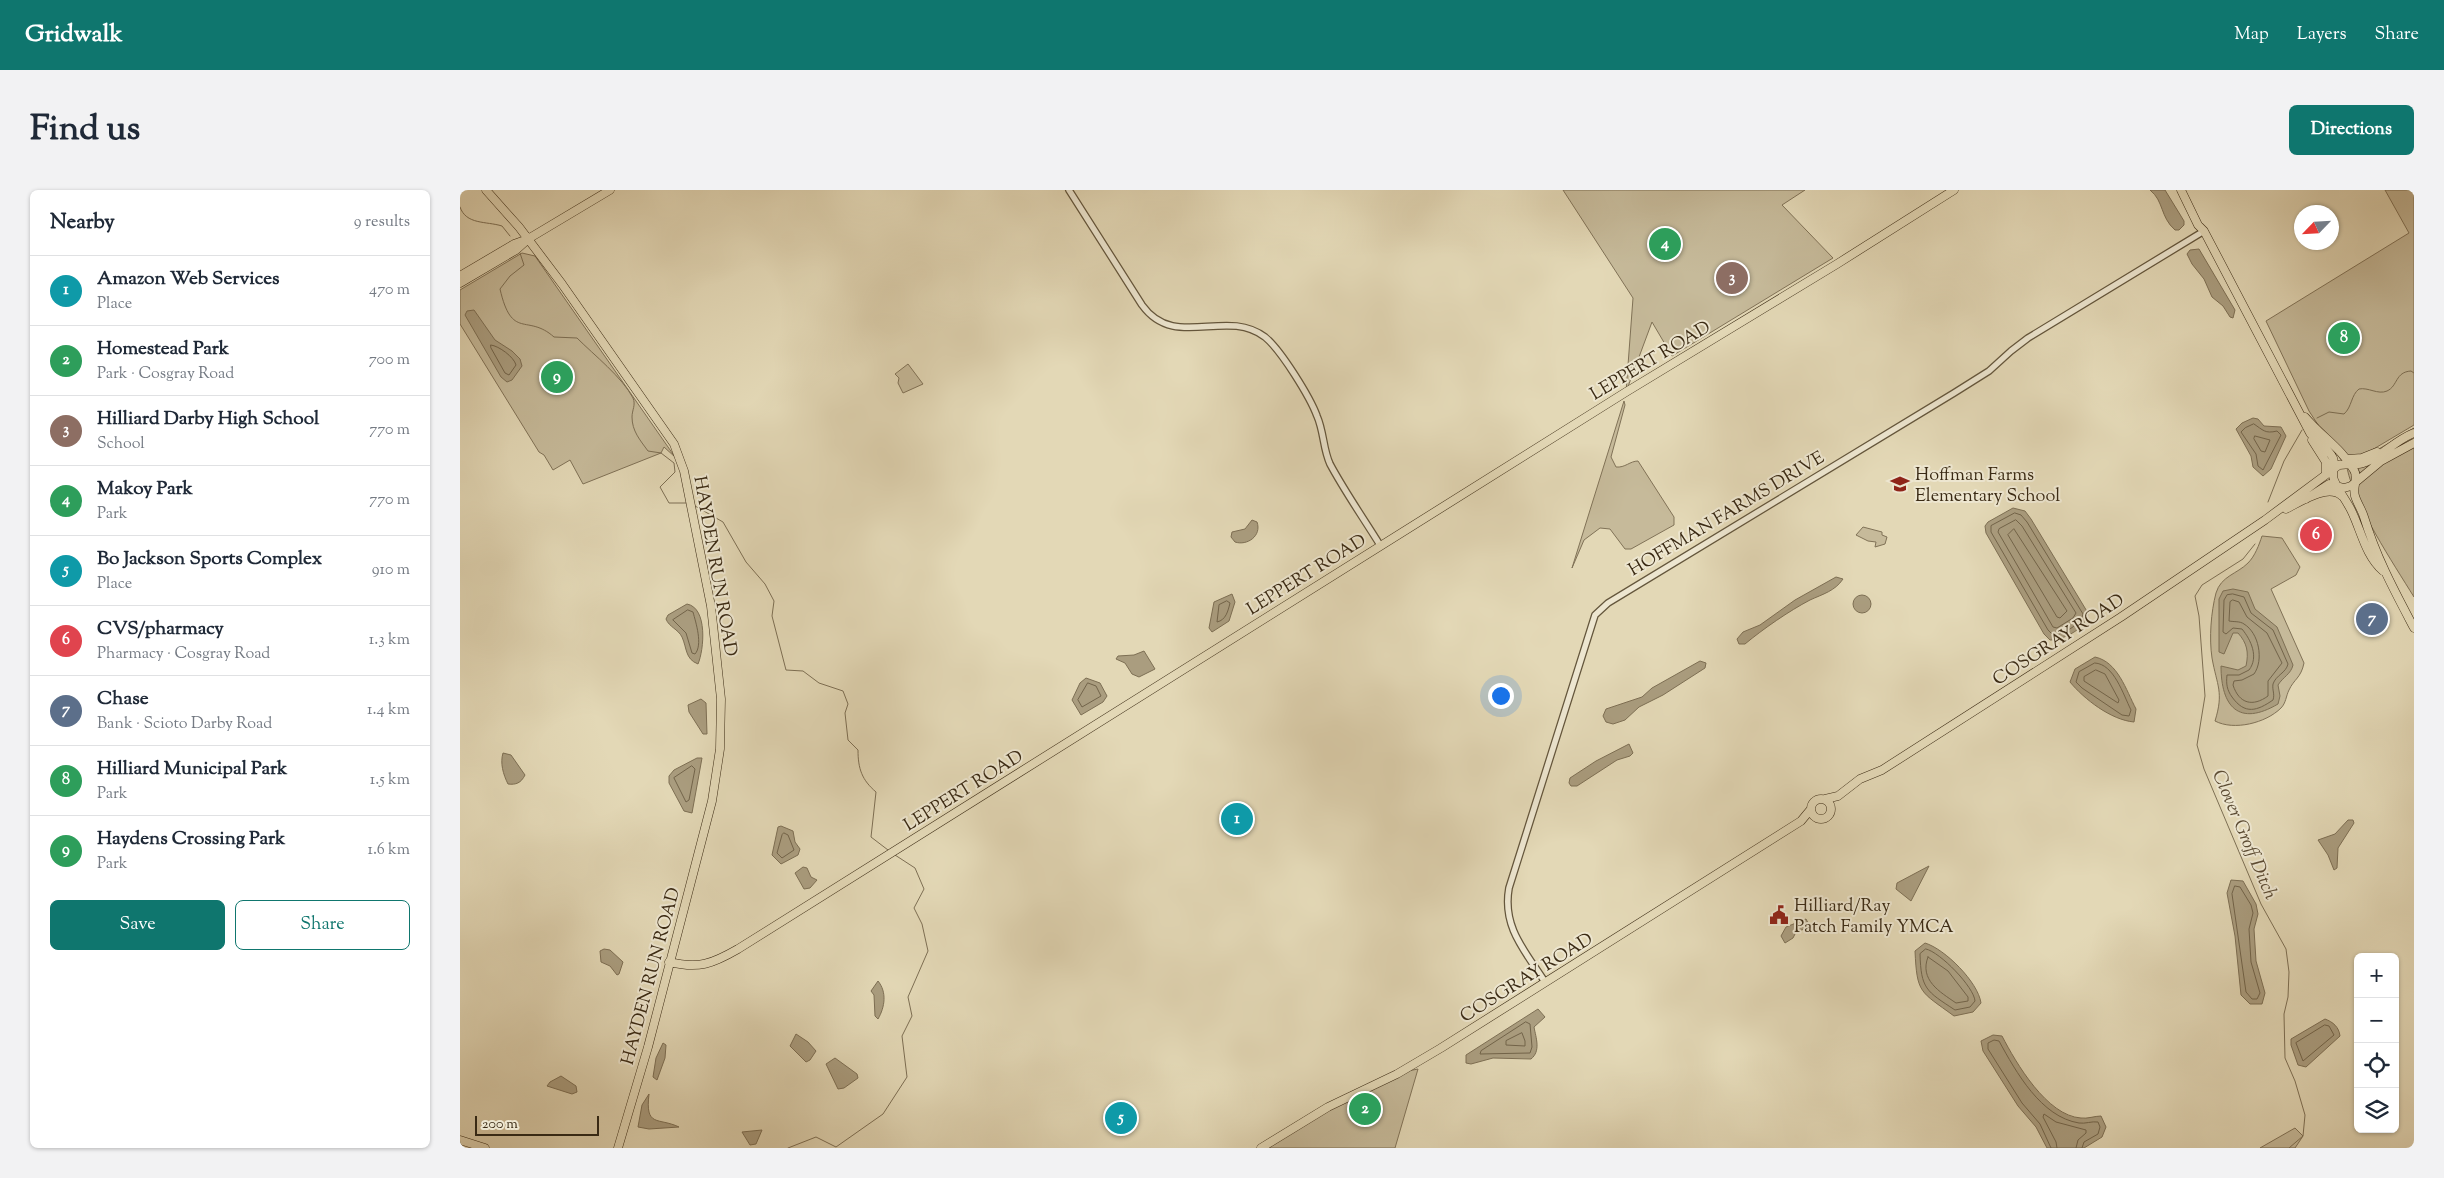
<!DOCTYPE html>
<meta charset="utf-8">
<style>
:root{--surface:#fff;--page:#f2f2f3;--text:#1f2937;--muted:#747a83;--line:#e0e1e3;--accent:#0f766e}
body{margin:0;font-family:"Sorts Mill Goudy",serif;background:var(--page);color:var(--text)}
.controls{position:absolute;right:15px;bottom:15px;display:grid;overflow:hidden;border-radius:8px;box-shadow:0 1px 4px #0004}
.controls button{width:45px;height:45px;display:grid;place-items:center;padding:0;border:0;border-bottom:1px solid var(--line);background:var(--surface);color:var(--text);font:25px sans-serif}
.compass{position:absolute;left:1834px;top:15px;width:45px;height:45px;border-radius:50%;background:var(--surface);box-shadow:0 1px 4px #0004;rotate:245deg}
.scale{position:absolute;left:15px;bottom:12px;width:124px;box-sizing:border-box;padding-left:5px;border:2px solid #3a2a14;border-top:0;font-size:14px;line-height:18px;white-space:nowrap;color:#3a2a14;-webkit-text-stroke:4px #ede6d0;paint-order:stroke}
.you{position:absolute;left:1040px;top:505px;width:18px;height:18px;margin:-12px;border:4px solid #fff;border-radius:50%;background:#1a73e8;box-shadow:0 0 0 8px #1a73e833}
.badge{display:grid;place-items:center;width:32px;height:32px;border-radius:50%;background:var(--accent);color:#fff;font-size:16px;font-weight:700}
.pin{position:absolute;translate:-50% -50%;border:2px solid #fff;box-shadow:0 1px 5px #0006}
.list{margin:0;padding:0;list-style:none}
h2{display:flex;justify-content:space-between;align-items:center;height:65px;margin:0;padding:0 20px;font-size:21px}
h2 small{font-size:16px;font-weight:400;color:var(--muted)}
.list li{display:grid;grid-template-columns:32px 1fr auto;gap:15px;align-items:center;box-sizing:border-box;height:70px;padding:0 20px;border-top:1px solid var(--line)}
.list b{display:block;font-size:19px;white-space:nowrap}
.list p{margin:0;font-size:16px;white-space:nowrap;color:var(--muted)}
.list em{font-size:16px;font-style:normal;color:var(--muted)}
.actions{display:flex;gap:10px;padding:15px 20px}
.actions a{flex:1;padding:11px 0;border:1px solid var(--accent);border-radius:8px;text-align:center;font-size:18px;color:var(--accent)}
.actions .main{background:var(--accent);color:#fff}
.icon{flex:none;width:28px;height:28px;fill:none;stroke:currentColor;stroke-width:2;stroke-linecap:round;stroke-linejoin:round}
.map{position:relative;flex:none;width:1954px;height:958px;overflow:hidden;border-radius:8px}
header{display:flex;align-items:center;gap:30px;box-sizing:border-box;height:70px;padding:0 25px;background:var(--accent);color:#fff}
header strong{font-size:24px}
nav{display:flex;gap:28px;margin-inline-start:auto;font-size:18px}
.intro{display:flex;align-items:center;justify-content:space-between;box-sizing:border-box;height:120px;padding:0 30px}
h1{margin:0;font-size:35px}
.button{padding:12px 22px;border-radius:8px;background:var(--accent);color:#fff;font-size:18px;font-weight:700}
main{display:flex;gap:30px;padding:0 30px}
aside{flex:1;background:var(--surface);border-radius:8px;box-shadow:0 1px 4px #0004}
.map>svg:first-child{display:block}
.green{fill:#c6ba9a;stroke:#807257}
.water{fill:#aa9d7f;stroke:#7d6f54}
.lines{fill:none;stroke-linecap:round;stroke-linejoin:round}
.shore{stroke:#72644a;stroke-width:1}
.stream{stroke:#7d6f54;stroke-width:1}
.minor-casing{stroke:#64563c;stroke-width:8}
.major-casing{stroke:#3a2a14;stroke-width:9}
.minor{stroke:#ede6d0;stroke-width:5.5}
.major{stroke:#e3d8b6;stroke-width:8}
.labels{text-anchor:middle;stroke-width:4;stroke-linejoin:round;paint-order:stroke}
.street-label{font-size:18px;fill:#3a2a14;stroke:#ede6d0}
.poi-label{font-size:18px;fill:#3a2a14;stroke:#ede6d0;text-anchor:start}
.water-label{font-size:19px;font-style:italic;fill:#5c4c34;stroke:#ede6d0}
</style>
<header>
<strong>Gridwalk</strong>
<nav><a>Map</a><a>Layers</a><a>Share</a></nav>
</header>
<div class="intro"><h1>Find us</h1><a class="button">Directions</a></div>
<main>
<aside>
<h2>Nearby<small>9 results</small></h2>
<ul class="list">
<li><span class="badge" style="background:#0f9aa8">1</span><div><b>Amazon Web Services</b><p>Place</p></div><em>470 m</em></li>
<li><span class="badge" style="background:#2e9e5b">2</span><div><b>Homestead Park</b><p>Park · Cosgray Road</p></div><em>700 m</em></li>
<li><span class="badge" style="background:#8d6e63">3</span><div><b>Hilliard Darby High School</b><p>School</p></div><em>770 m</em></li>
<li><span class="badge" style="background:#2e9e5b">4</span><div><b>Makoy Park</b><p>Park</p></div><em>770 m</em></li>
<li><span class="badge" style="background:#0f9aa8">5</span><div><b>Bo Jackson Sports Complex</b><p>Place</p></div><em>910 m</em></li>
<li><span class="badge" style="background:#e0444e">6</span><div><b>CVS/pharmacy</b><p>Pharmacy · Cosgray Road</p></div><em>1.3 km</em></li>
<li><span class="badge" style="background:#5c6f8a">7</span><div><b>Chase</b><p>Bank · Scioto Darby Road</p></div><em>1.4 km</em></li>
<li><span class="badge" style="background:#2e9e5b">8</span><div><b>Hilliard Municipal Park</b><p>Park</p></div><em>1.5 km</em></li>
<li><span class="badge" style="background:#2e9e5b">9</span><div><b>Haydens Crossing Park</b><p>Park</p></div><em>1.6 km</em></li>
</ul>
<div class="actions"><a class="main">Save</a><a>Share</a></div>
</aside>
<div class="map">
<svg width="1954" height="958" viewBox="0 0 1954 958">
<rect width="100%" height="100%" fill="#e3d8b6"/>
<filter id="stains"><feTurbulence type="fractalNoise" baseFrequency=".004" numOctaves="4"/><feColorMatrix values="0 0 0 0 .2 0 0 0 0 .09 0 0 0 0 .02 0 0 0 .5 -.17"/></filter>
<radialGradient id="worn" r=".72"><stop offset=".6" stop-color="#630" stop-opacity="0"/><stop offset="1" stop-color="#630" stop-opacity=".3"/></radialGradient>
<path class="green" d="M1103 0H1345L1322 15 1373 68 1212 166 1192 132 1166 202 1173 108Z
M1925 0H1954V235L1885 276 1849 221 1806 131 1949 43Z
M62 63 75 66 215 267 204 257 201 263 123 294 110 270 93 280 84 265 79 262 0 134V100Z
M448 174 463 194 443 203 438 193 439 188 435 184Z
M1164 211 1165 215 1151 267 1156 277C1165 278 1170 271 1178 271L1214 327V335L1171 359H1165L1150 339 1140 338 1124 350 1112 378Z
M1954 238V407C1933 373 1895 316 1887 278Z
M1403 337 1422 342V345L1427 347 1425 354 1415 357 1416 352 1408 351 1396 345Z
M1802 346 1822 348 1840 377 1836 385 1811 399 1844 473C1841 488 1834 489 1829 500 1826 506 1826 513 1821 518 1806 533 1774 541 1755 531 1764 502 1757 496 1752 468 1749 448 1751 422 1756 403 1761 386 1777 384 1788 373 1795 366 1799 355 1802 346Z
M958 879 935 958H801L860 922 943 882Z
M1835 938 1843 946 1835 958H1800Z"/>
<path class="water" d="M1690 0H1705L1724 31V35L1719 40H1715C1700 27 1704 11 1690 0Z
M1739 59 1775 120 1773 128 1770 127 1763 116 1752 107 1744 89 1732 74 1727 64 1730 60Z
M14 120 35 150 52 161 60 169 62 176 52 190 47 192 41 187 5 125 7 121Z
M1793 228 1798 229 1804 236 1821 237 1826 246 1811 279 1803 286 1793 277 1791 266 1776 239 1782 233Z
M1553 318 1565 321 1571 329 1628 423C1627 438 1604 450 1590 450L1584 444 1526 343 1525 336 1528 332Z
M792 330 797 332C802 346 787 356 775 352L771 347 772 342 785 339Z
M1376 387 1383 389C1375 401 1363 404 1350 410 1329 421 1303 439 1285 454H1279L1277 449 1283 442 1300 435 1335 410Z
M1773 399 1788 402 1795 419 1817 437 1833 475C1831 484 1823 487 1818 495L1820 506 1818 514C1779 537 1761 517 1761 476L1778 480 1786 476C1789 462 1787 453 1778 443H1773L1764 464 1759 462V409L1763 401Z
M772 404 775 412 769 431 752 442 749 438 754 412Z
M1393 414a9 9 0 1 1 18 0a9 9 0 1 1-18 0Z
M227 414C248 418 244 460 238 474 225 469 227 458 222 447 218 439 209 437 206 429L208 425Z
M684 461 695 479 679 487 672 484 665 473 656 469 658 466 674 465Z
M1635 467C1658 472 1666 500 1676 519L1674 532C1651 530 1624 509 1610 492L1615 479Z
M1240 471 1246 473 1245 478 1203 505 1179 517 1165 530 1153 534 1146 532 1143 526 1146 519 1182 507 1192 498Z
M626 488 640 493 647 506 643 512 621 525 612 510 620 493Z
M241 509 246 513 247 544H243L229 522 228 515Z
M1169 554 1173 563 1170 566 1157 570 1117 596H1111L1109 593 1110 588 1136 571Z
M43 563 51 565 65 585C61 593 56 595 48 594 43 584 40 573 43 563Z
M237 568H242L232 623 224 621 209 593V586L214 580Z
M1888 630H1893L1894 633 1878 658 1877 678 1874 680 1868 665 1858 650 1875 644Z
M321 636 333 641 335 652 340 659 338 665 321 674 312 665 318 637Z
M1469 676 1451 711 1436 699 1437 693Z
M343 677 347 678 351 687 357 690 350 698 344 699 335 683Z
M1771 690 1783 691 1796 714 1798 724 1794 739 1796 771 1805 803 1802 814H1790L1781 805 1775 746 1767 703Z
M1346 729 1350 737 1336 742 1333 748 1325 753 1321 746 1326 737Z
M1465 753C1485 759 1518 792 1521 813L1513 822 1494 826C1460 801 1457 804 1455 761Z
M144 759 150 760 163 772 159 784 157 785 150 776 141 772 140 761Z
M418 791C427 802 425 817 418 829L415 826 414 805 411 801Z
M1078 819 1085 827 1074 837C1076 848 1081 861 1071 869L1033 868 1011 874 1006 873V865Z
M1865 829C1873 832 1879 837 1880 846L1846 877 1838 875 1831 855V849Z
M336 844 348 852 356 861 350 870 346 872 330 856Z
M1533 845 1542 846C1556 873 1587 926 1621 928 1627 929 1635 926 1641 926L1646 937 1642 947 1624 958H1587L1576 937 1558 916 1523 861 1521 851Z
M203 853 206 855 205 868 197 890 193 887 196 868Z
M375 868 397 884 398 888 384 898 378 899 366 874Z
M101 886 116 896 117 902 112 904 87 896 90 892Z
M189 904C185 938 198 927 219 937L189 939 178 937 182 915Z
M302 940 296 954 290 955 282 942Z"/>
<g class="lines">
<path class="shore" d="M31 155C39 156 54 167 56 175L49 185 45 183 31 158Z
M1794 234C1803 240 1805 244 1817 241L1821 245 1803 280 1798 276 1796 264 1781 242 1785 238Z
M1795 246 1810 250 1805 262 1801 261 1794 249Z
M1555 323 1561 325 1567 332 1623 424C1621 434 1603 445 1593 445L1588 440 1531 342V336Z
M1556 330 1562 336 1616 423 1613 428 1597 438 1593 437 1538 342 1539 339Z
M1554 339 1607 421 1600 428 1597 427 1548 345Z
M1773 404 1784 407 1791 423 1813 440 1828 474C1826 483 1816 485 1813 494 1812 500 1815 504 1813 510 1797 521 1785 525 1772 507 1767 500 1766 494 1767 485H1779L1789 480C1799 467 1791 450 1782 439L1773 438 1766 444 1763 442 1764 410 1767 405Z
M1773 410 1779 412 1787 427 1807 443 1822 473 1808 491V506C1793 517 1779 514 1773 495L1774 491 1782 490 1794 484C1804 470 1799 443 1784 434 1780 431 1774 432 1769 431L1770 412Z
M767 411 770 413C768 421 766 430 757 432L759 415Z
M228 420 233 422C236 433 243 455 235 464L232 463 226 443 213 430Z
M1635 473C1654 474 1663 504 1671 520L1669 526 1662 525 1622 498 1616 492 1619 482Z
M1636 480 1645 484 1659 510 1658 513 1624 491V487Z
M628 493 636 496 641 506 622 517 618 510Z
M232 576 235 579 229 610 226 612 214 588Z
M324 643 328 645 334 660 322 668 317 663 322 645Z
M1775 696 1780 697 1791 715 1793 723 1789 739 1791 772 1800 803 1797 809H1792L1786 802 1772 704Z
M1466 759C1480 762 1514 797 1515 811L1510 817 1495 820C1466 801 1461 799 1460 764Z
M1468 767 1488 781 1508 807V811L1496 813C1480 802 1459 790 1468 767Z
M1066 832 1070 834 1072 857 1070 863 1020 864 1021 861Z
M1865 835 1869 836 1874 845 1843 871 1836 853Z
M1062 843 1065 851V856L1046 855V851Z
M1591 958 1580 934 1562 913 1528 859V853L1534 850 1539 851C1556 882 1581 927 1619 933 1625 934 1632 931 1638 932L1640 937 1638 944 1624 952 1622 958
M1597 958 1596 952 1583 927 1584 924 1596 932 1626 940V943L1618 950 1616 958"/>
<path class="stream" d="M0 17C6 35 26 31 42 36L50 46
M60 63 64 75 50 86 40 99C52 151 67 123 94 147L117 148C134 165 162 187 173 208 176 215 172 220 172 227 172 241 180 250 188 261L201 263 214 273 215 282 200 297 209 313H227
M1857 228 1869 222 1884 224C1892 217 1891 205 1899 199 1908 197 1918 205 1927 201 1938 196 1935 182 1951 181L1954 183
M1808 312 1824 271 1842 240
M235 316 263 332 286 372 305 394 314 411 312 426 326 480 343 481 359 493 383 501 388 514 385 523 388 550 398 560C398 579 402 590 416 602L411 647 428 660
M1795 354 1783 369 1742 395 1735 406 1739 426 1745 506 1737 555 1744 579 1801 714 1826 759 1829 782 1828 807 1824 824 1825 868 1835 891 1845 925 1843 946 1829 958
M328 958 356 947 376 957 423 924 447 887 442 846 452 826 448 807 468 761 462 734 454 718 464 699 455 678 435 665"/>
<g class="minor-casing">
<path id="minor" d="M609 0 682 115C715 161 765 117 805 147 821 160 850 207 857 226 864 242 863 259 870 274 885 302 904 329 920 355
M1085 792C1065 761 1042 737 1049 698L1135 425 1148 413 1494 203 1529 181 1551 161 1568 148 1744 41"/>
</g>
<g class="major-casing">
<path id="major" d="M26 0 59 37 102 94 214 254 224 281 251 416 261 509 260 559 252 611 188 857 158 958
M1721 0 1738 35 1744 41 1850 243C1856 251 1869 259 1873 268 1876 276 1871 282 1874 290 1878 300 1886 310 1891 320 1901 340 1905 365 1923 381
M0 86 54 54 68 49 150 0
M0 93 56 60 65 52
M1845 227C1861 246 1882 259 1894 280 1899 288 1892 297 1895 306 1897 313 1902 320 1904 327 1917 369 1934 400 1954 438
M1852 250 1866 272V284
M1888 269 1902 268 1917 262
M1846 309 1869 294 1884 298 1891 296 1921 271 1954 253
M1826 319C1840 312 1868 293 1882 306
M1351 619a10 10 0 1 1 20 0a10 10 0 1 1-20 0Z
M1365 609 1378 606 1400 589 1422 580 1661 427 1805 330 1879 275C1888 273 1896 277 1906 272 1923 265 1936 250 1954 243
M209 772C239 779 252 774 278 759L1166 202 1377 74 1494 0
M0 950 25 958
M801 958 868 917 937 884 981 858 1341 631 1351 619"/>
</g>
<use href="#minor" class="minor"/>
<use href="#major" class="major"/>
</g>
<defs>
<g id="school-bare" transform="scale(1.5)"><path d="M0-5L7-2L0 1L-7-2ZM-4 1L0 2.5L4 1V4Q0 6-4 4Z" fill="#8f2418" stroke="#ede6d0" stroke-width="2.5" paint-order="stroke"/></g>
<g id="civic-bare" transform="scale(1.5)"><path d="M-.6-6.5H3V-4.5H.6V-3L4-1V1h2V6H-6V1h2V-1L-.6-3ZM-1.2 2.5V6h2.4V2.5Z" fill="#8f2418" stroke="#ede6d0" stroke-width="2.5" paint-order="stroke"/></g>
</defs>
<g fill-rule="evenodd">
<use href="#school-bare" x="1440" y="294"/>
<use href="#civic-bare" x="1319" y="725"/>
</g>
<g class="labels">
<g class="street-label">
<text transform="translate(1190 170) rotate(-31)" y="6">LEPPERT ROAD</text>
<text transform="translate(1266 323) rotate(-31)" y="6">HOFFMAN FARMS DRIVE</text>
<text transform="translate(256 376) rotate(80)" y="6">HAYDEN RUN ROAD</text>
<text transform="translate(846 384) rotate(-32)" y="6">LEPPERT ROAD</text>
<text transform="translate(1598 449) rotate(-33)" y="6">COSGRAY ROAD</text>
<text transform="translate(503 600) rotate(-32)" y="6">LEPPERT ROAD</text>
<text transform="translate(190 786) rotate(-75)" y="6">HAYDEN RUN ROAD</text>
<text transform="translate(1066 787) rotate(-32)" y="6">COSGRAY ROAD</text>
</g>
<g class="poi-label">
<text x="1455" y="290">Hoffman Farms<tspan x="1455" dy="21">Elementary School</tspan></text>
<text x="1334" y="721">Hilliard/Ray<tspan x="1334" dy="21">Patch Family YMCA</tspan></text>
</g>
<g class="water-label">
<text transform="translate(1786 644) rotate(67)" y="7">Clover Groff Ditch</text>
</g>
</g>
<rect width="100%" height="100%" filter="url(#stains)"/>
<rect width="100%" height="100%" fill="url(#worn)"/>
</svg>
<div class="controls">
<button>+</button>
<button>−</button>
<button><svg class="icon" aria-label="locate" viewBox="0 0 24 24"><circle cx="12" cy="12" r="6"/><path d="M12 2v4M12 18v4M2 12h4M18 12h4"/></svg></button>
<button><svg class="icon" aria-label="layers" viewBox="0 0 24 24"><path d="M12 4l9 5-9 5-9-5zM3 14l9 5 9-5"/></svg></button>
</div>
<svg class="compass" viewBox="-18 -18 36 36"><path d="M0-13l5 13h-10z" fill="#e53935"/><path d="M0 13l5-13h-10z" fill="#747a83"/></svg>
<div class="scale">200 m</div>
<div class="you"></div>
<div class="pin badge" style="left:777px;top:629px;background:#0f9aa8">1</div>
<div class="pin badge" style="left:905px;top:919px;background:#2e9e5b">2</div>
<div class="pin badge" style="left:1272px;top:88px;background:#8d6e63">3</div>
<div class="pin badge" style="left:1205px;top:54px;background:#2e9e5b">4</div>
<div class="pin badge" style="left:661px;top:928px;background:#0f9aa8">5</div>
<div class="pin badge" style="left:1856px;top:345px;background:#e0444e">6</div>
<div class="pin badge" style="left:1912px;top:429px;background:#5c6f8a">7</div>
<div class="pin badge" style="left:1884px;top:148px;background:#2e9e5b">8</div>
<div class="pin badge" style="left:97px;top:187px;background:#2e9e5b">9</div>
</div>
</main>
